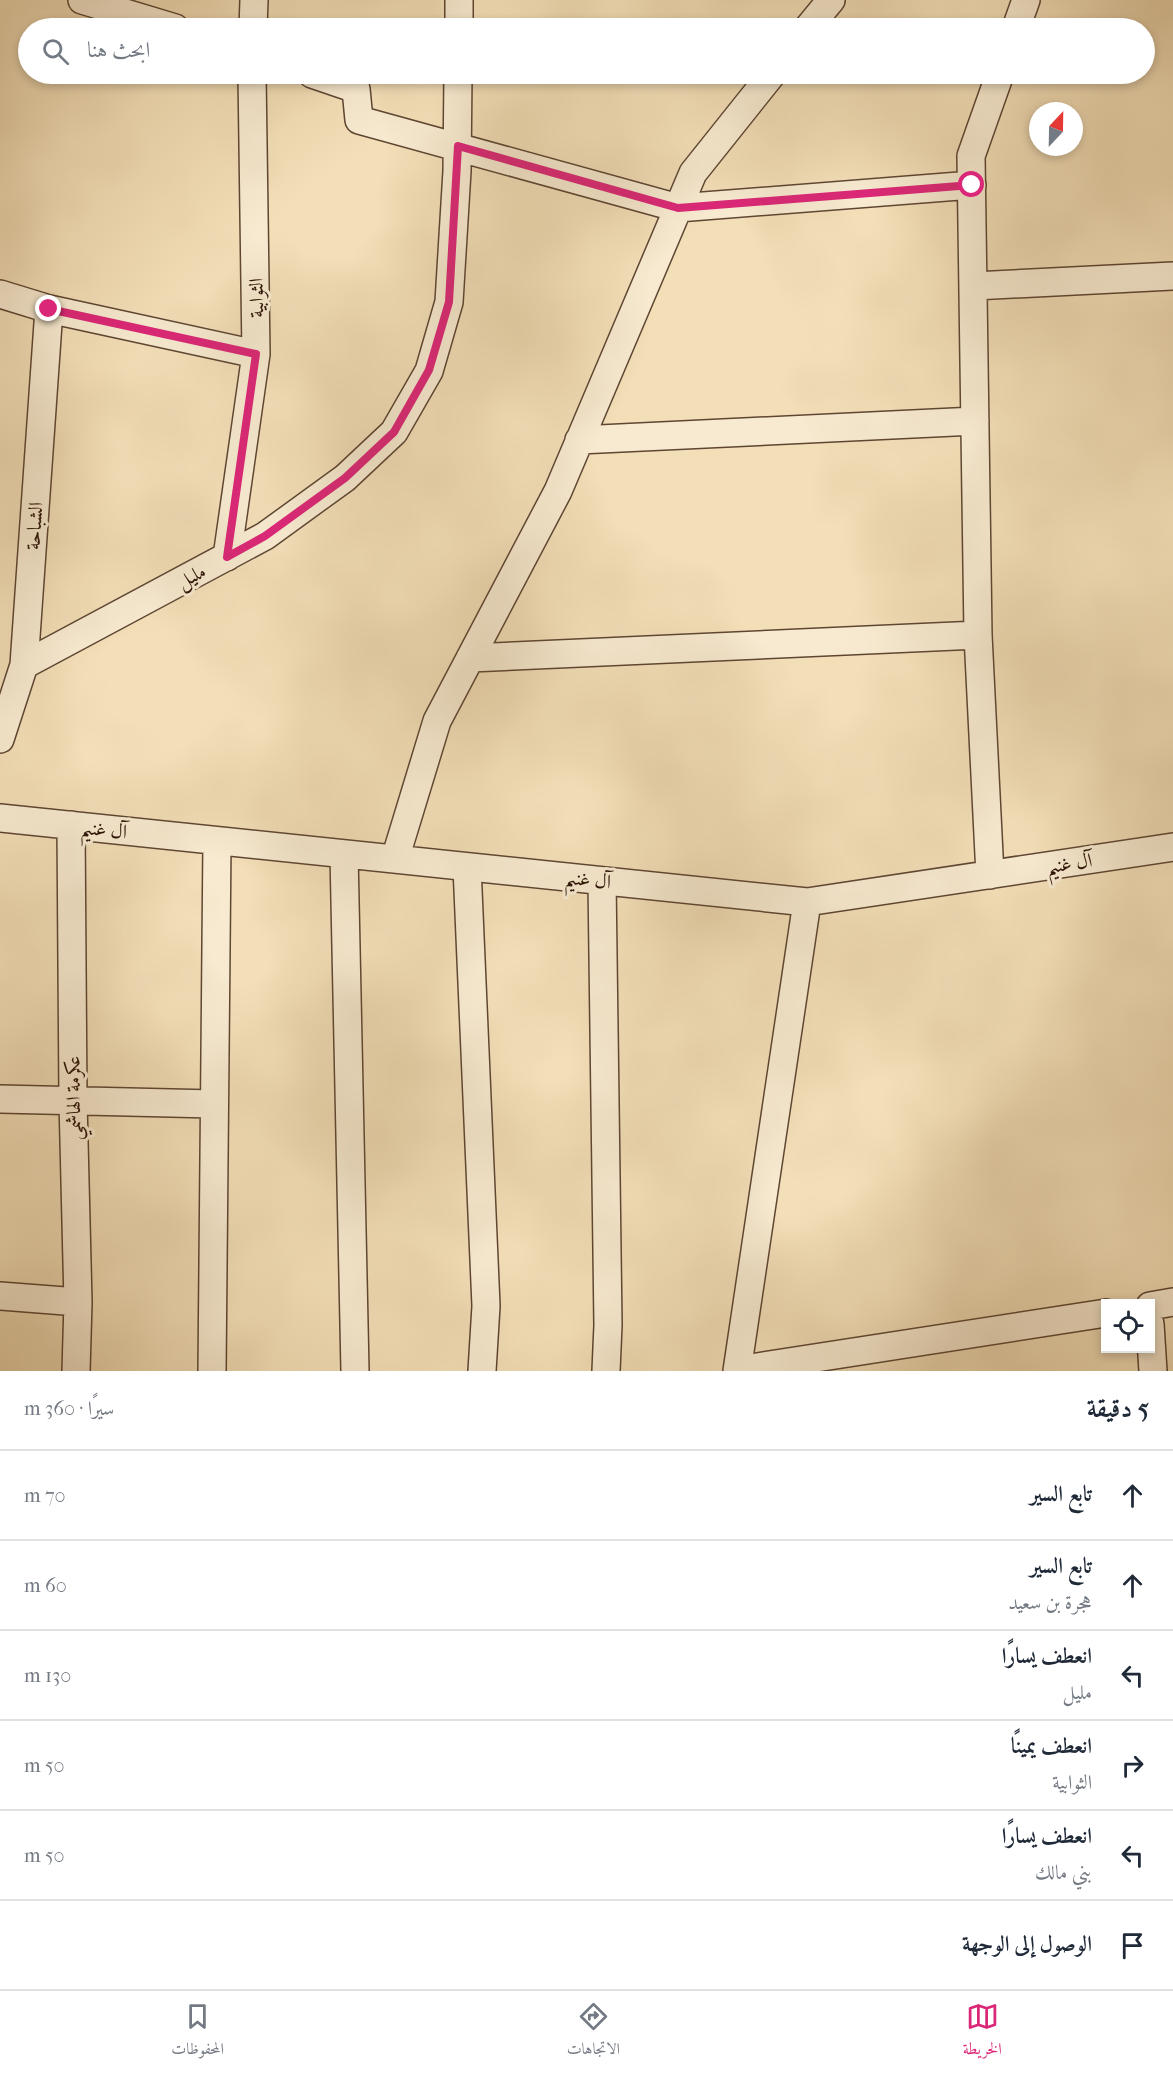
<!DOCTYPE html>
<html lang="ar">
<meta charset="utf-8">
<style>
:root{--surface:#fff;--page:#f6f6f7;--text:#1f2937;--muted:#747a83;--line:#e0e1e3;--accent:#db2777}
body{margin:0;font-family:"IM FELL French Canon",Amiri,serif;background:var(--page);color:var(--text);direction:rtl}
.controls{position:absolute;right:18px;bottom:18px;display:grid;overflow:hidden;border-radius:0px;box-shadow:0 3px 9px #0003}
.controls button{width:54px;height:54px;display:grid;place-items:center;padding:0;border:0;border-bottom:2px solid var(--line);background:var(--surface);color:var(--text);font:30px sans-serif}
.compass{position:absolute;left:1029px;top:102px;width:54px;height:54px;border-radius:50%;background:var(--surface);box-shadow:0 3px 9px #0003;rotate:22deg}
.stop{position:absolute;width:18px;height:18px;margin:-14px;border:4px solid #db2777;border-radius:50%;background:#fff}
.stop.end{background:#db2777;border-color:#fff;box-shadow:0 2px 6px #0008}
.list{margin:0;padding:0;list-style:none}
h2{display:flex;justify-content:space-between;align-items:center;height:78px;margin:0;padding:0 24px;font-size:26px}
h2 small{font-size:20px;font-weight:400;color:var(--muted)}
.list li{display:grid;grid-template-columns:39px 1fr auto;gap:18px;align-items:center;box-sizing:border-box;height:90px;padding:0 24px;border-top:2px solid var(--line)}
.list b{display:block;font-size:22px;white-space:nowrap}
.list p{margin:0;font-size:20px;white-space:nowrap;color:var(--muted)}
.list em{font-size:20px;font-style:normal;color:var(--muted)}
.icon{flex:none;width:33px;height:33px;fill:none;stroke:currentColor;stroke-width:2;stroke-linecap:round;stroke-linejoin:round}
.map{position:relative;flex:none;width:1173px;height:1371px;overflow:hidden;direction:ltr}
.search{position:absolute;background:var(--surface);box-shadow:0 3px 9px #0003;left:18px;right:18px;top:18px;height:66px;display:flex;align-items:center;gap:15px;box-sizing:border-box;padding:0 21px;border-radius:33px;color:var(--muted);font-size:22px}
.sheet{height:618px;background:var(--surface)}
nav{display:flex;justify-content:space-around;align-items:center;box-sizing:border-box;height:84px;border-top:2px solid var(--line);background:var(--surface);font-size:16px;color:var(--muted)}
nav a{display:grid;justify-items:center;gap:3px}
nav .on{color:var(--accent)}
.map>svg:first-child{display:block}
.lines{fill:none;stroke-linecap:round;stroke-linejoin:round}
.minor-casing{stroke:#5e4633;stroke-width:30}
.minor{stroke:#f7ead0;stroke-width:27}
.route{stroke:#db2777;stroke-width:8}
.labels{text-anchor:middle;stroke-width:6;stroke-linejoin:round;paint-order:stroke}
.street-label{font-size:20px;fill:#2c1307;stroke:#f7ead0}
</style>
<div class="map">
<svg width="1173" height="1371" viewBox="0 0 1173 1371">
<rect width="100%" height="100%" fill="#f2deb7"/>
<filter id="stains"><feTurbulence type="fractalNoise" baseFrequency=".00333" numOctaves="4"/><feColorMatrix values="0 0 0 0 .2 0 0 0 0 .09 0 0 0 0 .02 0 0 0 .5 -.17"/></filter>
<radialGradient id="worn" r=".72"><stop offset=".6" stop-color="#630" stop-opacity="0"/><stop offset="1" stop-color="#630" stop-opacity=".3"/></radialGradient>
<g class="lines">
<g class="minor-casing">
<path id="minor" d="M82 0 175 28
M253 28 254 0
M459 28V0
M808 28 831 0
M1016 28 1026 0
M312 74 356 89 359 120 678 208 972 185
M974 286 1173 276
M0 294 49 309 256 354
M579 440 975 421
M227 557 256 354 252 74
M470 658 978 635
M24 665 265 536 345 478 394 432 429 371 449 302 457 171 458 74
M0 739 24 665 49 309
M0 818 807 902 1173 847
M71 825 73 1101 78 1302 76 1371
M344 854 355 1371
M395 859 437 721 558 491 693 173 772 74
M467 867 486 1306 482 1371
M990 875 978 635 971 156 1000 74
M602 881 608 1325 606 1371
M0 1099 214 1104
M0 1296 78 1302
M1150 1306 1173 1302
M1150 1324 1153 1371
M738 1370 1106 1313
M212 1371 217 841
M737 1371 807 902"/>
</g>
<use href="#minor" class="minor"/>
</g>
<g class="lines">
<path class="route" d="M49 309 256 354 227 557 265 536 345 478 394 432 429 370 449 302 458 146 678 208 972 185"/>
</g>
<g class="labels">
<g class="street-label">
<text transform="translate(256 298) rotate(-91)" y="7">الثوابية</text>
<text transform="translate(34 526) rotate(-86)" y="7">الشباحة</text>
<text transform="translate(191 576) rotate(-28)" y="7">مليل</text>
<text transform="translate(104 829) rotate(6)" y="7">آل غنيم</text>
<text transform="translate(1069 863) rotate(-9)" y="7">آل غنيم</text>
<text transform="translate(588 879) rotate(6)" y="7">آل غنيم</text>
<text transform="translate(73 1098) rotate(-91)" y="7">عكرمة الهاشمي</text>
</g>
</g>
<rect width="100%" height="100%" filter="url(#stains)"/>
<rect width="100%" height="100%" fill="url(#worn)"/>
</svg>
<div class="controls">
<button><svg class="icon" aria-label="locate" viewBox="0 0 24 24"><circle cx="12" cy="12" r="6"/><path d="M12 2v4M12 18v4M2 12h4M18 12h4"/></svg></button>
</div>
<svg class="compass" viewBox="-18 -18 36 36"><path d="M0-13l5 13h-10z" fill="#e53935"/><path d="M0 13l5-13h-10z" fill="#747a83"/></svg>
<div class="stop" style="left:972px;top:185px"></div>
<div class="stop end" style="left:49px;top:309px"></div>
<div class="search"><svg class="icon" aria-label="search" viewBox="0 0 24 24"><circle cx="10" cy="10" r="6"/><path d="M15 15l6 6"/></svg>ابحث هنا</div>
</div>
<section class="sheet">
<h2>5 دقيقة<small>سيرًا · 360 m</small></h2>
<ul class="list">
<li><svg class="icon" aria-label="ahead" viewBox="0 0 24 24"><path d="M12 20V5M6 11l6-6 6 6"/></svg><div><b>تابع السير</b></div><em>70 m</em></li>
<li><svg class="icon" aria-label="ahead" viewBox="0 0 24 24"><path d="M12 20V5M6 11l6-6 6 6"/></svg><div><b>تابع السير</b><p>هجرة بن سعيد</p></div><em>60 m</em></li>
<li><svg class="icon" aria-label="left" viewBox="0 0 24 24"><path d="M17 20v-9H6M10 6l-5 5 5 5"/></svg><div><b>انعطف يسارًا</b><p>مليل</p></div><em>130 m</em></li>
<li><svg class="icon" aria-label="right" viewBox="0 0 24 24"><path d="M7 20v-9h11M14 6l5 5-5 5"/></svg><div><b>انعطف يمينًا</b><p>الثوابية</p></div><em>50 m</em></li>
<li><svg class="icon" aria-label="left" viewBox="0 0 24 24"><path d="M17 20v-9H6M10 6l-5 5 5 5"/></svg><div><b>انعطف يسارًا</b><p>بني مالك</p></div><em>50 m</em></li>
<li><svg class="icon" aria-label="arrive" viewBox="0 0 24 24"><path d="M6 21V4h12l-3 4 3 4H6"/></svg><div><b>الوصول إلى الوجهة</b></div></li>
</ul>
</section>
<nav>
<a class="on"><svg class="icon" aria-label="map" viewBox="0 0 24 24"><path d="M3 6l6-2 6 2 6-2v14l-6 2-6-2-6 2zM9 4v14M15 6v14"/></svg>الخريطة</a>
<a><svg class="icon" aria-label="directions" viewBox="0 0 24 24"><path d="M12 3l9 9-9 9-9-9zM9 14v-3h6M13 9l2 2-2 2"/></svg>الاتجاهات</a>
<a><svg class="icon" aria-label="saved" viewBox="0 0 24 24"><path d="M7 4h10v16l-5-4-5 4z"/></svg>المحفوظات</a>
</nav>
